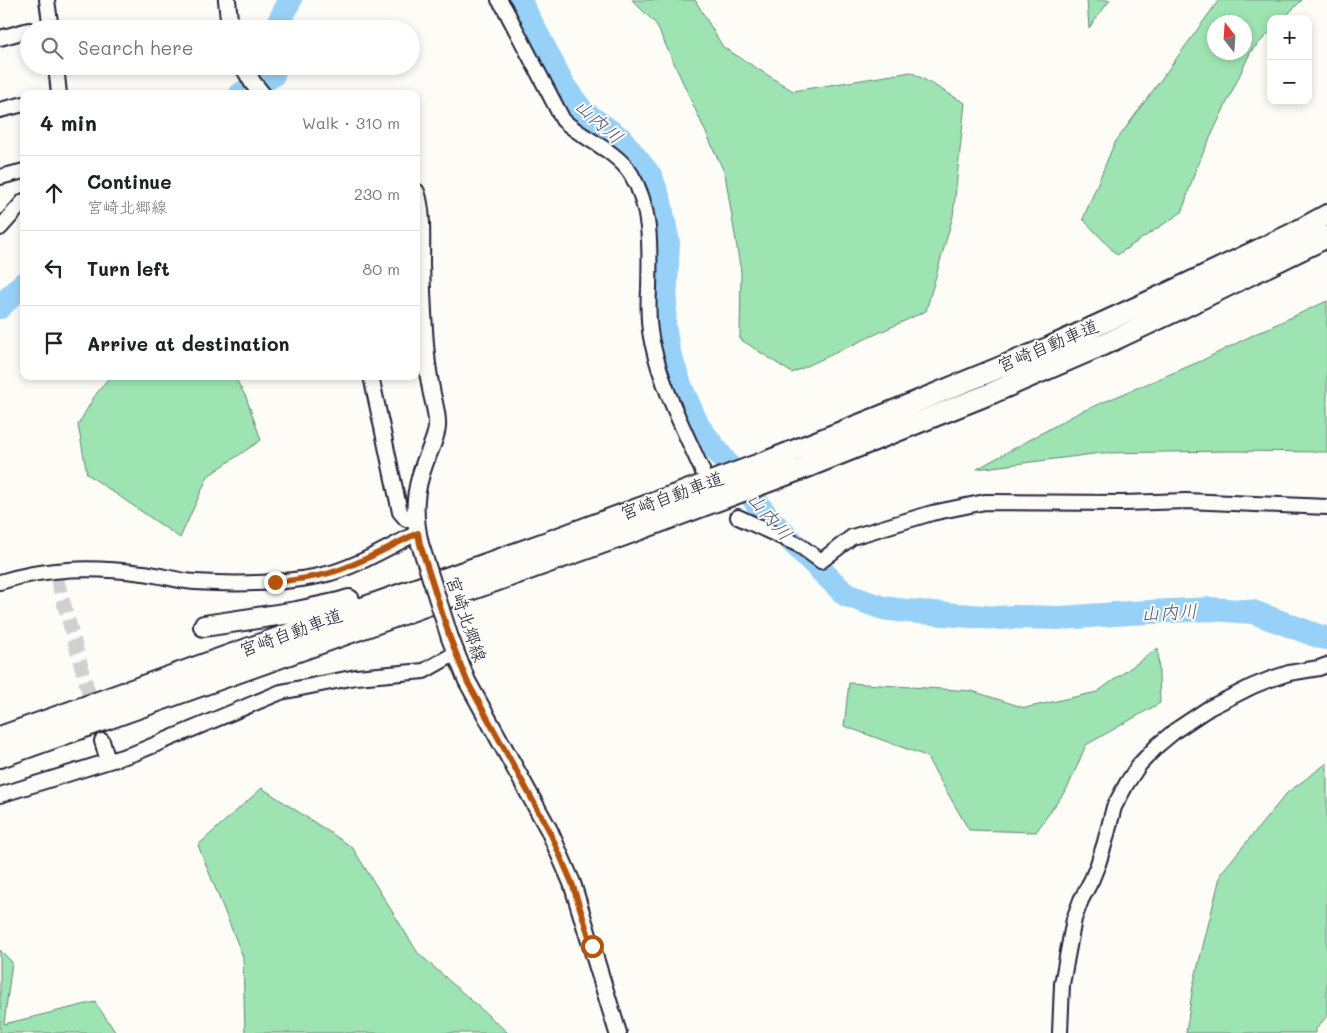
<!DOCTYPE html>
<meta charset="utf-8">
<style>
:root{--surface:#fff;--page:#f2f2f2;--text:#202124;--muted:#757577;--line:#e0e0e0}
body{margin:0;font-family:Mali,"Klee One",sans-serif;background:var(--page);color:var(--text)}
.controls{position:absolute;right:15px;top:15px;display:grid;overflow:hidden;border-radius:10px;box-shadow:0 2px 8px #0003}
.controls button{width:45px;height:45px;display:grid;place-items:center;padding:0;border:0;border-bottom:1px solid var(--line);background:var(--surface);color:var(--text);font:25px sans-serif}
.compass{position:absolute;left:1207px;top:15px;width:45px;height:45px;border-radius:50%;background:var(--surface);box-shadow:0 2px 8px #0003;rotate:343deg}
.stop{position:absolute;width:15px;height:15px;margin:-11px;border:4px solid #b45309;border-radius:50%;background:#fff}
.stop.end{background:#b45309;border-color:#fff;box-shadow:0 1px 5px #0008}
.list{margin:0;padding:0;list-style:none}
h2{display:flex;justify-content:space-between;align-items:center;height:65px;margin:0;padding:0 20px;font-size:21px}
h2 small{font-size:16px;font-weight:400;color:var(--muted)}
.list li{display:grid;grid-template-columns:32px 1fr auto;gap:15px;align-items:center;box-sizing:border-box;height:75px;padding:0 20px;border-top:1px solid var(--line)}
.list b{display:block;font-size:19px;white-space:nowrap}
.list p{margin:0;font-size:16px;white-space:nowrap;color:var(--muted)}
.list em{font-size:16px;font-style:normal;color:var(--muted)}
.icon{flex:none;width:28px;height:28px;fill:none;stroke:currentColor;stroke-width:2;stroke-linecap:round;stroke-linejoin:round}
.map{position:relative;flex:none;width:1327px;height:1033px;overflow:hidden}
.search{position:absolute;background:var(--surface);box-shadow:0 2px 8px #0003;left:20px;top:20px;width:400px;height:55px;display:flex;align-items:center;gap:12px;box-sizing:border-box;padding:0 18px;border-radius:28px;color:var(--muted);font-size:19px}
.panel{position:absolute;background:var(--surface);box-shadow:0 2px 8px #0003;left:20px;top:90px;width:400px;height:290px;border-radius:10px}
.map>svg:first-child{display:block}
.green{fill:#9de4b2;stroke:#608376;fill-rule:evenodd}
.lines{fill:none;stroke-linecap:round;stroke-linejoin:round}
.river{stroke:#97d1f7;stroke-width:24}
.minor-tunnel{stroke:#d1d0d1;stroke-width:14;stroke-dasharray:14 7;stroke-linecap:butt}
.minor-casing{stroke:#22223b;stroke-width:18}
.major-casing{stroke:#22223b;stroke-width:20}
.highway-casing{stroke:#22223b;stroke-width:24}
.minor{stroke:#fdfcf7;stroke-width:14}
.major{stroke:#fdfcf7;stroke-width:16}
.highway{stroke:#fdfcf7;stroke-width:20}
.major-bridge-casing{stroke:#22223b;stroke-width:20;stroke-linecap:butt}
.major-bridge{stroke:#fdfcf7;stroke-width:16}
.route{stroke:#b45309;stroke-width:6}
.labels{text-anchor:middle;stroke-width:4;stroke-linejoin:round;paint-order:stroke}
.street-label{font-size:18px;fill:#22223b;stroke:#fdfcf7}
.water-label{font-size:19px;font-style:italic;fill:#455773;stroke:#fdfcf7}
</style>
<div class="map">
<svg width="1327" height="1033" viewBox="0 0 1327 1033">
<rect width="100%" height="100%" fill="#fdfcf7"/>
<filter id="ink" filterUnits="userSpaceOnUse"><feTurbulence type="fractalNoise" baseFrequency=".02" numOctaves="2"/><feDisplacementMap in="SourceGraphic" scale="10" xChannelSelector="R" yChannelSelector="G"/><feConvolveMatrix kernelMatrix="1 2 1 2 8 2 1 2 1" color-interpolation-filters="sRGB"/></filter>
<g filter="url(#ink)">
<path class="green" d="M632 0H695L723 47 793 91 911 72 965 103 953 216 926 311 792 373 740 339 741 272 725 174 656 24Z
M1087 0H1110L1089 28Z
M1219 0H1302L1283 19H1271V31L1251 51 1196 168 1182 212 1117 255 1083 219 1114 144ZM1214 22H1244V52H1214Z
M1327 301V452L1230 451 1101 453 977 469 1078 413 1201 361 1255 334Z
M110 376H234L246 397 261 440 208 476 180 538 87 474 78 425 94 397Z
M1158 648 1160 703 1086 745 1068 787 1036 832 969 830 926 756 844 726 849 683 972 691 1025 708 1097 692Z
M1327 763V1016L1316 1029V1033H1186L1193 986 1221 873 1287 793Z
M262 788 352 847 418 953 508 1033H245L243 957 198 845Z
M0 950 12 962 4 1024 95 1002 116 1033H0Z"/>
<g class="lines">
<path class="river" d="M518 0 523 7 565 88 582 111 621 139 651 177 660 202 668 243 664 325 668 350 680 385 698 426 770 520 846 595 883 608 906 611 997 618 1015 617 1061 618 1129 613 1211 609 1253 612 1321 637 1327 638
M279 29 280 20 290 0
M241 94 273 75 274 66
M0 307 24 283"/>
<path class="minor-tunnel" d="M57 579 102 741"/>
<g class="minor-casing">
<path id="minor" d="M47 0 51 29
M499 0 504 7 563 120C584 140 615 149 631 174 652 208 650 250 649 289 648 307 648 325 652 342 662 387 683 428 702 470
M0 38 29 30
M56 66 59 94
M0 110 24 104
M0 177 24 171
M0 228 24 201
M371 376 400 512 406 519 416 522
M738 517 799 545 821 561 852 537 932 513 985 502 1123 503 1186 501 1327 507
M0 582C48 567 94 567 143 573 160 575 178 581 195 582 237 585 290 584 331 573 361 564 389 547 417 533
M102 741 108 761
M0 795 135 753 281 692 356 677 424 671 456 653
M1060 1033 1062 984 1074 919 1081 900 1092 879 1098 864 1105 842 1114 807 1127 783 1139 765 1158 745 1176 730 1209 708 1253 686 1268 680 1289 673 1319 668 1327 665"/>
</g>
<g class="major-casing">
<path id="major" d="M227 0 230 29
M243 66 253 83 262 94
M416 192C423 210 421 244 421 264 422 294 423 325 426 355 427 366 429 378 431 389 433 401 438 414 437 426 437 436 429 452 425 462 414 492 413 512 420 544
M450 638 467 681 549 830 572 883 618 1033"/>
</g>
<g class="highway-casing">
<path id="highway" d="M204 626 297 612 339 603 349 600
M0 737 545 543 768 461 879 417 1050 347 1170 292 1292 234 1327 215
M0 757 619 537 802 469 992 393 1105 344 1182 308 1327 237"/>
</g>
<use href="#minor" class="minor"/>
<use href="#major" class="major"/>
<use href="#highway" class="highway"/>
<g class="major-bridge-casing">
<path id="major-bridge" d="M420 544 450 638"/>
</g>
<use href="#major-bridge" class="major-bridge"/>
</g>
</g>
<g class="lines" filter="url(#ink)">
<path class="route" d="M275 582C294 580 314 578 333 572 362 563 390 546 418 533L420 544 450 638 467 681 549 830 572 883 592 946"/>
</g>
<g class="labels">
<g class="street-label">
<text transform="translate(1048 346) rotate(-23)" y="6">宮崎自動車道</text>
<text transform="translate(672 496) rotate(-20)" y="6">宮崎自動車道</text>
<text transform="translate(466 619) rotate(71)" y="6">宮崎北郷線</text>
<text transform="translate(291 633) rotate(-20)" y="6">宮崎自動車道</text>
</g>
<g class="water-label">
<text transform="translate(599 121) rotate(42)" y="7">山内川</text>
<text transform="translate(770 516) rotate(49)" y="7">山内川</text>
<text transform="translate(1169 612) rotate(-3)" y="7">山内川</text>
</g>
</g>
</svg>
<div class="controls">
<button>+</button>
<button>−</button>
</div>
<svg class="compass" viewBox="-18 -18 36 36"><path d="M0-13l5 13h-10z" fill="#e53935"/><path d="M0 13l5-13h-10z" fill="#757577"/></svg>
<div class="stop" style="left:592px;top:946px"></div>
<div class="stop end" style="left:275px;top:582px"></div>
<div class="search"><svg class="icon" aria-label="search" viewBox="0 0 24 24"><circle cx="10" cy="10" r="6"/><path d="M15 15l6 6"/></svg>Search here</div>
<section class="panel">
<h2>4 min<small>Walk · 310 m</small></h2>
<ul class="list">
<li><svg class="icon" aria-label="ahead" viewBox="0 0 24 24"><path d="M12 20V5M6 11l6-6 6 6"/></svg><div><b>Continue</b><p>宮崎北郷線</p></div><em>230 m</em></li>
<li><svg class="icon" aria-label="left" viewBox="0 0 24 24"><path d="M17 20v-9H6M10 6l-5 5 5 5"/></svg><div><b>Turn left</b></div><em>80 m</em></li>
<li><svg class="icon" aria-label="arrive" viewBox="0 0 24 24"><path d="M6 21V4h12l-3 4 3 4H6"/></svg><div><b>Arrive at destination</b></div></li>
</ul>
</section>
</div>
